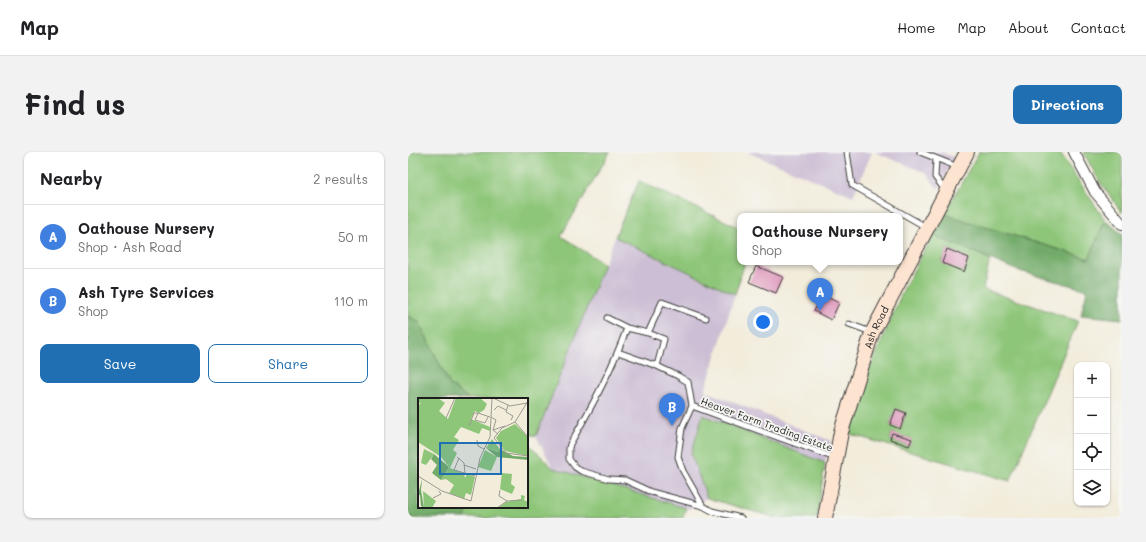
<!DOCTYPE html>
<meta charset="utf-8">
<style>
:root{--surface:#fff;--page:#f2f2f2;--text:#202124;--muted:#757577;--line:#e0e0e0;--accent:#1f6fb2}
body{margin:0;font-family:Mali,sans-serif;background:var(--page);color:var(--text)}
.controls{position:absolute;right:12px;bottom:12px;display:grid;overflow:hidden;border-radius:8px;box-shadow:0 1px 3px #0004}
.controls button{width:36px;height:36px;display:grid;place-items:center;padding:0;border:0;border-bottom:1px solid var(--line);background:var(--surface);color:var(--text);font:20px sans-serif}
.you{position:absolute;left:355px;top:170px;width:14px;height:14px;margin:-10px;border:3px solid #fff;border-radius:50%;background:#1a73e8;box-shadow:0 0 0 6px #1a73e833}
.badge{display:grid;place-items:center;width:26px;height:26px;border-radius:50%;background:var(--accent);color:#fff;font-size:13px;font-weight:700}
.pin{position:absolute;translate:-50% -33px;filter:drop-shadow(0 1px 2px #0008)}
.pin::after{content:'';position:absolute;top:21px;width:14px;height:12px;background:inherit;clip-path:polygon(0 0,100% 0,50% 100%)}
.popup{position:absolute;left:329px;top:61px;width:166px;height:52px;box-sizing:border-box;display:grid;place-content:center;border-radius:8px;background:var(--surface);filter:drop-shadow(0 1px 3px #0005);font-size:13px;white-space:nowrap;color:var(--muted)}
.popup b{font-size:15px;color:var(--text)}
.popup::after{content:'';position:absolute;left:50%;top:100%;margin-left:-8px;border:8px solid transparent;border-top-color:var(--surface)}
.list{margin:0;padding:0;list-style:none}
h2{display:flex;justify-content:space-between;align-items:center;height:52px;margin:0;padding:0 16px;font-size:17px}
h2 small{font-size:13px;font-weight:400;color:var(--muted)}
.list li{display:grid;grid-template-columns:26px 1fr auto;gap:12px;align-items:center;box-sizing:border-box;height:64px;padding:0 16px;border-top:1px solid var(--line)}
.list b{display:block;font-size:15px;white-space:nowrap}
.list p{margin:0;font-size:13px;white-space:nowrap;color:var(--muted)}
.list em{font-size:13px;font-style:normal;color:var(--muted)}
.actions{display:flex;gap:8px;padding:12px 16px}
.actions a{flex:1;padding:9px 0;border:1px solid var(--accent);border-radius:8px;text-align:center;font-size:14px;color:var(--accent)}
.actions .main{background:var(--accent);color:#fff}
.icon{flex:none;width:22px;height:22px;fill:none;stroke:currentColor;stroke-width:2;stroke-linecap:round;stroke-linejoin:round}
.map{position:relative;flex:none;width:714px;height:366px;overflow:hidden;border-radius:8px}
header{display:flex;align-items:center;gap:24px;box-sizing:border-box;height:56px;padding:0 20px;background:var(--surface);border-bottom:1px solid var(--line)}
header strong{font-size:19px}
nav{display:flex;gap:22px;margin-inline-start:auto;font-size:14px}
.intro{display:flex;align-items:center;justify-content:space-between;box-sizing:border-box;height:96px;padding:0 24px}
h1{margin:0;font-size:28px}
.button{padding:10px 18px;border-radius:8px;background:var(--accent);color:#fff;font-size:14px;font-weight:700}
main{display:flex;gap:24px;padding:0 24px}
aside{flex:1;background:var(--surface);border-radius:8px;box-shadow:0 1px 3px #0004}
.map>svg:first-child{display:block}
.industrial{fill:#ccbed4}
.green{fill:#8ec679;stroke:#55714a;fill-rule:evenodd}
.forest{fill:#72ab69;stroke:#476442}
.building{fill:#df98bc}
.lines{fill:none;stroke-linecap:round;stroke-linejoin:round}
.lane-casing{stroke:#3c3b39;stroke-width:7}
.street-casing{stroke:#3c3b39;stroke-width:12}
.secondary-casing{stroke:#3c3b39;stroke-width:16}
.lane{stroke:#fff;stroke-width:5}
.street{stroke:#fff;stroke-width:10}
.secondary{stroke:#fde4d1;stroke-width:14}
.labels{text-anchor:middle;stroke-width:3.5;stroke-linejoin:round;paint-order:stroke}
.street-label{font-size:10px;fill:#1c1c1c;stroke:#f6f6f2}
.inset-road{fill:none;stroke:#9c998f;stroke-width:1}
.view{fill:#1f6fb2;fill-opacity:0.15;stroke:#1f6fb2;stroke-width:2}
.inset-edge{fill:none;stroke:#1c1c1c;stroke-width:2}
</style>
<header>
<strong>Map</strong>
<nav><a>Home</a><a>Map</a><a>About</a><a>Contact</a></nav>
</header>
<div class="intro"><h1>Find us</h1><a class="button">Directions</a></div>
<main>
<aside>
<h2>Nearby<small>2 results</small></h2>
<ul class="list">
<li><span class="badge" style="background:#3f7fe0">A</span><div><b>Oathouse Nursery</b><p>Shop · Ash Road</p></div><em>50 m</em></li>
<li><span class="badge" style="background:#3f7fe0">B</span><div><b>Ash Tyre Services</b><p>Shop</p></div><em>110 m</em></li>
</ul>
<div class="actions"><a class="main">Save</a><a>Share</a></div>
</aside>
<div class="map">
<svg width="714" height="366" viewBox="0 0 714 366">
<rect width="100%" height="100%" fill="#f6f6f2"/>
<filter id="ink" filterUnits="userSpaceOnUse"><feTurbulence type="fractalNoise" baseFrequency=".025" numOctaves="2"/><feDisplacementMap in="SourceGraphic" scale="8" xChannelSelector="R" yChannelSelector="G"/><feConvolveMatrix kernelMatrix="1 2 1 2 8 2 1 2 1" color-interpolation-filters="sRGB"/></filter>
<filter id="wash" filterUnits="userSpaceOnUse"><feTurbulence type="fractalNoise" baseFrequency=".012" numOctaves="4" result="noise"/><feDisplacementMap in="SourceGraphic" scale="16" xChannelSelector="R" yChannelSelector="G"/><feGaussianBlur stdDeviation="0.9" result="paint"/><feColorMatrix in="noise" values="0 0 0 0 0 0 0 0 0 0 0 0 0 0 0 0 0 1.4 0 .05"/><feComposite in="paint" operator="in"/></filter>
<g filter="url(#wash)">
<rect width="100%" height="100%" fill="#f2ecdb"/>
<path class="industrial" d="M339 0H464L445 44Z
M466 0H533L547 6 530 37 518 21Z
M207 85 327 142 297 239 423 289 417 311 295 264 283 302 299 346 282 357 145 316 128 284Z"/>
<path class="green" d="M0 0H202L153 84 196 112 128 284 119 282V247H61L42 233 11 170 0 164Z
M571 0H651L697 68 681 107 536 62Z
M675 0H714V61L692 30Z
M231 29 332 76V110H337L327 142 207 85Z
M525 83 582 107 575 137 670 169 602 329 442 282 452 239 497 134ZM539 97 561 106 556 120 534 111ZM488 257 498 261 492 277 482 273ZM484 281 503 287 501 294 482 288Z
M295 263 417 311 409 366H368L299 346 283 302Z
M119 290 145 316 278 356 275 366H56L62 355H119Z"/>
<path class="forest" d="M536 62 681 107 697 68 714 82V167L673 163 679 138 608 118 525 83Z
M0 164 11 170 42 233 61 247H11V355H62L56 366H0Z"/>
<g id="blocks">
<path class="building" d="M539 97 561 106 556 120 534 111Z
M348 114 375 125 368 141 341 130Z
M415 143 431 151 423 168 406 159Z
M488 257 498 261 492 277 482 273Z
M484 281 504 287 501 294 482 287Z"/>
</g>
</g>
<g filter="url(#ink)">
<use href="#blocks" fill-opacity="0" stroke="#3c3b39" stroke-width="1"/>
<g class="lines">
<g class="lane-casing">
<path id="lane" d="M439 0 444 33 518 75
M512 0 550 15
M528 7 527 25 537 38
M199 166 219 176 240 181 256 187 249 214 270 224 280 230 284 254 274 276 270 305 275 319 295 354
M441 172 463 180
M219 176C204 217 184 255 162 292L161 296V307L167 315 173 319 201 327 217 328 243 340 295 354 304 359 333 366
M240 181 254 150 298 166
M210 200 249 214
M284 254 427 306"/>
</g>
<g class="street-casing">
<path id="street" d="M666 0 687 40 714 72"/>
</g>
<g class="secondary-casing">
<g id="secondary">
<path id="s1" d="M417 366 433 280 464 181 559 0"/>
</g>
</g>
<use href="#lane" class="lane"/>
<use href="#street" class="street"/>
<use href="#secondary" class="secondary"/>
</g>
</g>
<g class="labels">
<g class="street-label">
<text dy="4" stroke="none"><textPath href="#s1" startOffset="198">Ash Road</textPath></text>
<text transform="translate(359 272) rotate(20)" y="4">Heaver Farm Trading Estate</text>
</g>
</g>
<g transform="translate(10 246)">
<rect width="110" height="110" fill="#f2ecdb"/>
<path d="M0 0H20L27 5 21 13 30 21 38 0H62L69 6 66 12 61 15 57 13 53 21 72 29V33L64 30 61 36 43 29 36 39 41 42 35 52 39 55 32 70 46 75 47 80 49 76 57 79 53 97 48 95 46 101 31 95 36 87 28 81 23 82 31 69 23 59 0 44V9L3 4 0 6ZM97 26 110 39V58L87 53 78 40 83 33ZM74 41 82 51 80 54 68 50ZM6 51 16 56 8 67 3 65ZM67 52 79 59 73 73 60 69ZM84 75 94 76 93 86 97 89 94 96 82 91ZM5 93 18 103 14 110H6ZM103 97 107 98 106 102 110 104 108 110H80L88 104 103 101Z" fill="#8ec679"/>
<path d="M68 50 80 54 82 51 95 58 110 59V62L79 59ZM16 56 31 69 23 82 14 75 19 67 13 61ZM4 81 3 92 6 110 3 108 2 97H0Z" fill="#72ab69"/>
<path class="inset-road" d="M75 0 92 8 109 5M90 7 88 14 95 18 93 22M76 12 80 8 88 12M70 19 67 25 57 22 60 15 72 19M73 19 78 22 75 32M28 20 37 0M97 24 110 39M51 28 56 15H60M80 36 75 32 87 28M76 40 84 30 97 24 110 3M76 40 88 55 110 58M59 42 60 48 66 51M39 59 46 65 47 75M41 60 36 72 57 78M46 67 58 71M0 78 24 93 53 103M82 92 81 98 89 103M15 100 23 96 21 93M53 103 62 60 72 39 74 0M79 110 89 103 104 102"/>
<path class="view" d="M22 45H83V76H22Z"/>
<rect width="110" height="110" class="inset-edge"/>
</g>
</svg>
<div class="controls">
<button>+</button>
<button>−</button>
<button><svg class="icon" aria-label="locate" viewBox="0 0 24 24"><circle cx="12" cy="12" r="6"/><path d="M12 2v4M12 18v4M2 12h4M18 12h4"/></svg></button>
<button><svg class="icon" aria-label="layers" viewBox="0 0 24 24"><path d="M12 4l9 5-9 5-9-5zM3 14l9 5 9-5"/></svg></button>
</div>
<div class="you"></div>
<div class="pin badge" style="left:412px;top:159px;background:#3f7fe0">A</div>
<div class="popup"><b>Oathouse Nursery</b>Shop</div>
<div class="pin badge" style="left:264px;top:274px;background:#3f7fe0">B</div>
</div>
</main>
